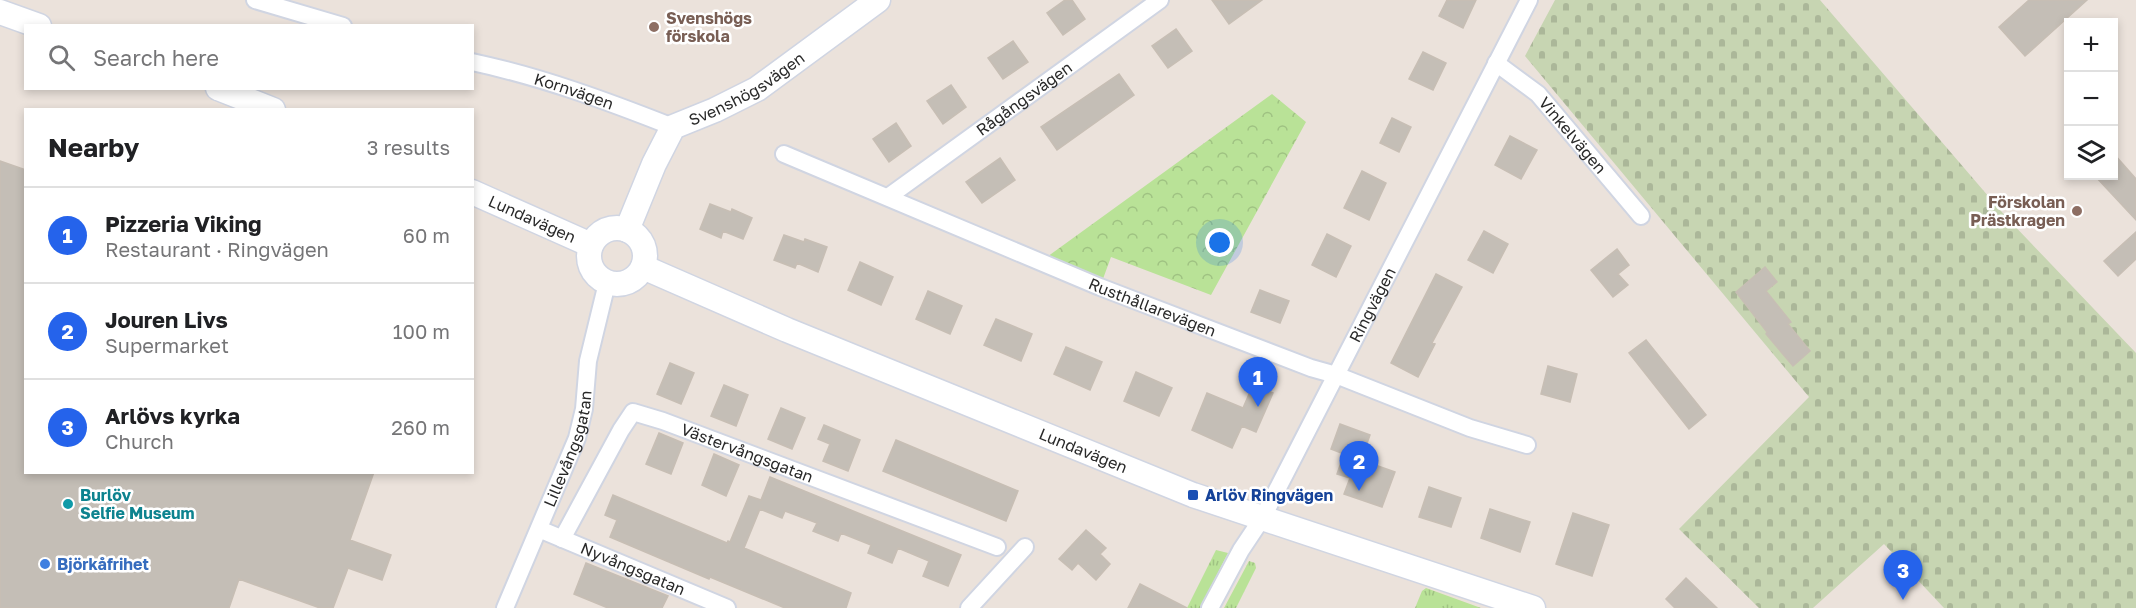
<!DOCTYPE html>
<meta charset="utf-8">
<style>
:root{--surface:#fff;--page:#f2f2f2;--text:#202124;--muted:#757577;--line:#e0e0e0;--accent:#2563eb}
body{margin:0;font-family:"Golos Text",sans-serif;background:var(--page);color:var(--text)}
.controls{position:absolute;right:18px;top:18px;display:grid;overflow:hidden;border-radius:0px;box-shadow:0 3px 9px #0003}
.controls button{width:54px;height:54px;display:grid;place-items:center;padding:0;border:0;border-bottom:2px solid var(--line);background:var(--surface);color:var(--text);font:30px sans-serif}
.you{position:absolute;left:1220px;top:243px;width:21px;height:21px;margin:-15px;border:4px solid #fff;border-radius:50%;background:#1a73e8;box-shadow:0 0 0 9px #1a73e833}
.badge{display:grid;place-items:center;width:39px;height:39px;border-radius:50%;background:var(--accent);color:#fff;font-size:20px;font-weight:700}
.pin{position:absolute;translate:-50% -50px;filter:drop-shadow(0 2px 3px #0008)}
.pin::after{content:'';position:absolute;top:32px;width:21px;height:18px;background:inherit;clip-path:polygon(0 0,100% 0,50% 100%)}
.list{margin:0;padding:0;list-style:none}
h2{display:flex;justify-content:space-between;align-items:center;height:78px;margin:0;padding:0 24px;font-size:26px}
h2 small{font-size:20px;font-weight:400;color:var(--muted)}
.list li{display:grid;grid-template-columns:39px 1fr auto;gap:18px;align-items:center;box-sizing:border-box;height:96px;padding:0 24px;border-top:2px solid var(--line)}
.list b{display:block;font-size:22px;white-space:nowrap}
.list p{margin:0;font-size:20px;white-space:nowrap;color:var(--muted)}
.list em{font-size:20px;font-style:normal;color:var(--muted)}
.icon{flex:none;width:33px;height:33px;fill:none;stroke:currentColor;stroke-width:2;stroke-linecap:round;stroke-linejoin:round}
.map{position:relative;flex:none;width:2136px;height:608px;overflow:hidden}
.search{position:absolute;background:var(--surface);box-shadow:0 3px 9px #0003;left:24px;top:24px;width:450px;height:66px;display:flex;align-items:center;gap:15px;box-sizing:border-box;padding:0 21px;border-radius:0px;color:var(--muted);font-size:22px}
.panel{position:absolute;background:var(--surface);box-shadow:0 3px 9px #0003;left:24px;top:108px;width:450px;height:366px;border-radius:0px}
.map>svg:first-child{display:block}
.grass{fill:url(#grass-tufts)}
.cemetery{fill:url(#cemetery-stones)}
.park{fill:url(#park-crowns)}
.building{fill:#c4beb6;stroke:#c7beb4;stroke-width:1.5}
.lines{fill:none;stroke-linecap:round;stroke-linejoin:round}
.street-casing{stroke:#d0d5e2;stroke-width:20}
.secondary-casing{stroke:#d0d5e2;stroke-width:27}
.street{stroke:#fff;stroke-width:16}
.secondary{stroke:#fff;stroke-width:24}
.education-dot{fill:#8d6e63;stroke:#fff;stroke-width:2}
.transit-dot{fill:#1a4fb4;stroke:#fff;stroke-width:2}
.culture-dot{fill:#0f9aa8;stroke:#fff;stroke-width:2}
.shop-dot{fill:#3f7fe0;stroke:#fff;stroke-width:2}
.labels{text-anchor:middle;stroke-width:5;stroke-linejoin:round;paint-order:stroke}
.education-label{font-size:16px;font-weight:bold;fill:#785e54;stroke:#fff;text-anchor:start}
.street-label{font-size:16px;fill:#292929;stroke:#fff}
.culture-label{font-size:16px;font-weight:bold;fill:#0d838f;stroke:#fff;text-anchor:start}
.transit-label{font-size:16px;font-weight:bold;fill:#164399;stroke:#fff;text-anchor:start}
.shop-label{font-size:16px;font-weight:bold;fill:#366cbe;stroke:#fff;text-anchor:start}
</style>
<div class="map">
<svg width="2136" height="608" viewBox="0 0 2136 608">
<defs>
<pattern id="grass-tufts" width="24" height="20" patternUnits="userSpaceOnUse" patternTransform="scale(1.5)"><rect width="24" height="20" fill="#b9e297"/><path d="M3 7l-1-3M5 7V3M7 7l1-3M15 17l-1-3M17 17v-4M19 17l1-3" fill="none" stroke="#9fc282"/></pattern>
<pattern id="cemetery-stones" width="16" height="16" patternUnits="userSpaceOnUse" patternTransform="scale(1.5)"><rect width="16" height="16" fill="#c7d5b2"/><path d="M2 7V4a2 2 0 0 1 4 0v3zM10 15v-3a2 2 0 0 1 4 0v3z" fill="#abb799"/></pattern>
<pattern id="park-crowns" width="20" height="18" patternUnits="userSpaceOnUse" patternTransform="scale(1.5)"><rect width="20" height="18" fill="#b9e297"/><path d="M2 6a3 3 0 1 1 6 0M12 15a3 3 0 1 1 6 0" fill="none" stroke="#9fc282"/></pattern>
</defs>
<rect width="100%" height="100%" fill="#ebe2db"/>
<path class="grass" d="M1216 550 1228 553 1200 608H1187Z
M1249 561 1255 563 1256 568 1236 608H1224Z
M1426 588 1481 608H1415L1422 591Z"/>
<path class="cemetery" d="M1555 0H1820L2007 218 2136 353V608H1944L1884 544 1813 608H1759L1679 529 1809 397 1525 56Z"/>
<path class="park" d="M1272 94 1306 122 1211 295 1111 257 1100 287 1040 262Z"/>
<path class="building" d="M1065 0H1072L1085 19 1063 35 1047 13Z
M1212 0H1262L1229 24Z
M1447 0H1476L1463 28 1439 16Z
M2029 0H2087L2025 56 1999 27Z
M1176 29 1192 51 1168 68 1152 46Z
M1013 41 1028 62 1003 79 988 58Z
M1423 52 1446 63 1433 90 1409 79Z
M1119 74 1134 95 1057 150 1041 127Z
M951 85 966 107 943 124 927 101Z
M1392 118 1411 127 1399 152 1380 143Z
M896 123 911 146 889 162 873 139Z
M1510 136 1537 150 1521 179 1495 165Z
M2114 154 2136 179V220L2095 176H2114Z
M1000 158 1015 180 982 203 966 182Z
M0 161 26 170V472H374L350 540 391 555 382 580 348 568 333 608H320L239 579 229 608H0Z
M1362 171 1386 183 1369 220 1344 208Z
M710 204 731 212 732 209 752 218 743 239 723 231 721 238 700 229Z
M1484 231 1508 244 1493 273 1468 260Z
M2136 232V259L2118 276 2104 261Z
M1327 234 1351 246 1336 277 1312 265Z
M784 235 804 242 805 239 827 247 818 272 797 263 795 268 774 260Z
M1617 249 1629 265 1618 274 1628 285 1613 297 1591 270Z
M860 262 893 277 881 305 848 290Z
M1765 267 1777 282 1766 291 1791 322 1788 324 1810 351 1793 366 1766 334 1767 332 1736 292Z
M1436 274 1462 287 1432 343 1435 344 1418 377 1391 363Z
M1260 290 1289 301 1280 323 1251 312Z
M928 291 962 306 950 334 916 319Z
M996 319 1032 334 1021 361 984 345Z
M1646 340 1706 415 1689 429 1629 353Z
M1066 347 1102 362 1090 390 1054 374Z
M670 363 694 373 681 404 657 394Z
M1548 366 1577 374 1570 402 1541 394Z
M1136 372 1172 388 1159 416 1124 401Z
M724 385 748 395 736 426 711 416Z
M1253 385 1273 393 1256 432 1242 426 1232 448 1192 430 1207 393 1243 408Z
M781 408 805 418 792 449 768 439Z
M1340 424 1370 435 1361 460 1395 472 1382 507 1344 494 1350 478 1337 474 1344 454 1331 449Z
M824 425 860 440 848 471 823 461 830 444 818 439Z
M659 433 683 443 671 474 646 464Z
M896 440 1018 491 1006 521 883 471Z
M714 454 739 465 726 496 702 485Z
M770 477 961 555 948 586 923 576 929 561 898 548 892 563 868 553 871 545 841 533 838 541 813 531 817 523 785 511 782 518 760 509 744 548 851 593 846 608H785L710 577 709 579 610 537 617 520 605 515 613 495 727 543 728 541 730 542 749 496 761 500Z
M1429 487 1461 498 1451 527 1419 517Z
M1490 509 1530 522 1520 552 1481 538Z
M1573 513 1609 525 1592 576 1556 564Z
M1086 530 1106 548 1100 554 1110 564 1096 580 1078 563 1072 570 1059 559Z
M586 563 668 596 662 608H608L574 594Z
M1686 578 1717 608H1675L1666 599Z
M1140 584 1187 608H1128Z"/>
<g class="lines">
<g class="street-casing">
<g id="street">
<path d="M255 0 343 26"/>
<path id="s1" d="M472 62C542 77 607 101 673 127"/>
<path id="s2" d="M1496 63 1538 94 1641 216"/>
<path id="s3" d="M784 154 1100 287 1311 368 1336 375 1470 428 1527 445"/>
<path id="s4" d="M888 197 1160 0"/>
<path id="s5" d="M539 529 727 608"/>
<path id="s6" d="M562 539 621 430 633 412 663 421 997 547"/>
<path id="s7" d="M505 608 577 438 584 409 588 361 607 283"/>
<path d="M969 608 1025 547"/>
<path id="s8" d="M1210 608 1241 550 1263 517 1529 0"/>
</g>
</g>
<g class="secondary-casing">
<g id="secondary">
<path d="M0 12 39 26"/>
<path d="M218 88 273 110"/>
<path id="s9" d="M472 192 591 245"/>
<circle cx="617" cy="256" r="28"/>
<path id="s10" d="M627 230 654 164 673 127 715 110 757 89 878 0"/>
<path id="s11" d="M643 267 787 330 1193 495 1533 608"/>
</g>
</g>
<use href="#street" class="street"/>
<use href="#secondary" class="secondary"/>
</g>
<g class="education-dot">
<circle cx="654" cy="27" r="6"/>
<circle cx="2077" cy="211" r="6"/>
</g>
<rect class="transit-dot" x="1187" y="489" width="12" height="12" rx="3"/>
<circle class="culture-dot" cx="68" cy="504" r="6"/>
<circle class="shop-dot" cx="45" cy="564" r="6"/>
<g class="labels">
<g class="education-label">
<text x="666" y="24">Svenshögs<tspan x="666" dy="18">förskola</tspan></text>
<text x="2065" y="208" text-anchor="end">Förskolan<tspan x="2065" dy="18">Prästkragen</tspan></text>
</g>
<g class="street-label">
<text dy="6" stroke="none"><textPath href="#s10" startOffset="196">Svenshögsvägen</textPath></text>
<text dy="6" stroke="none"><textPath href="#s1" startOffset="106">Kornvägen</textPath></text>
<text dy="6" stroke="none"><textPath href="#s4" startOffset="168">Rågångsvägen</textPath></text>
<text dy="6" stroke="none"><textPath href="#s2" startOffset="106">Vinkelvägen</textPath></text>
<text dy="6" stroke="none"><textPath href="#s9" startOffset="66">Lundavägen</textPath></text>
<text dy="6" stroke="none"><textPath href="#s8" startOffset="344">Ringvägen</textPath></text>
<text dy="6" stroke="none"><textPath href="#s3" startOffset="399">Rusthållarevägen</textPath></text>
<text dy="6" stroke="none"><textPath href="#s7" startOffset="172">Lillevångsgatan</textPath></text>
<text dy="6" stroke="none"><textPath href="#s11" startOffset="477">Lundavägen</textPath></text>
<text dy="6" stroke="none"><textPath href="#s6" startOffset="267">Västervångsgatan</textPath></text>
<text dy="6" stroke="none"><textPath href="#s5" startOffset="102">Nyvångsgatan</textPath></text>
</g>
<g class="culture-label">
<text x="80" y="501">Burlöv<tspan x="80" dy="18">Selfie Museum</tspan></text>
</g>
<g class="transit-label">
<text x="1205" y="501">Arlöv Ringvägen</text>
</g>
<g class="shop-label">
<text x="57" y="570">Björkåfrihet</text>
</g>
</g>
</svg>
<div class="controls">
<button>+</button>
<button>−</button>
<button><svg class="icon" aria-label="layers" viewBox="0 0 24 24"><path d="M12 4l9 5-9 5-9-5zM3 14l9 5 9-5"/></svg></button>
</div>
<div class="you"></div>
<div class="pin badge" style="left:1258px;top:407px">1</div>
<div class="pin badge" style="left:1359px;top:491px">2</div>
<div class="pin badge" style="left:1903px;top:600px">3</div>
<div class="search"><svg class="icon" aria-label="search" viewBox="0 0 24 24"><circle cx="10" cy="10" r="6"/><path d="M15 15l6 6"/></svg>Search here</div>
<section class="panel">
<h2>Nearby<small>3 results</small></h2>
<ul class="list">
<li><span class="badge">1</span><div><b>Pizzeria Viking</b><p>Restaurant · Ringvägen</p></div><em>60 m</em></li>
<li><span class="badge">2</span><div><b>Jouren Livs</b><p>Supermarket</p></div><em>100 m</em></li>
<li><span class="badge">3</span><div><b>Arlövs kyrka</b><p>Church</p></div><em>260 m</em></li>
</ul>
</section>
</div>
